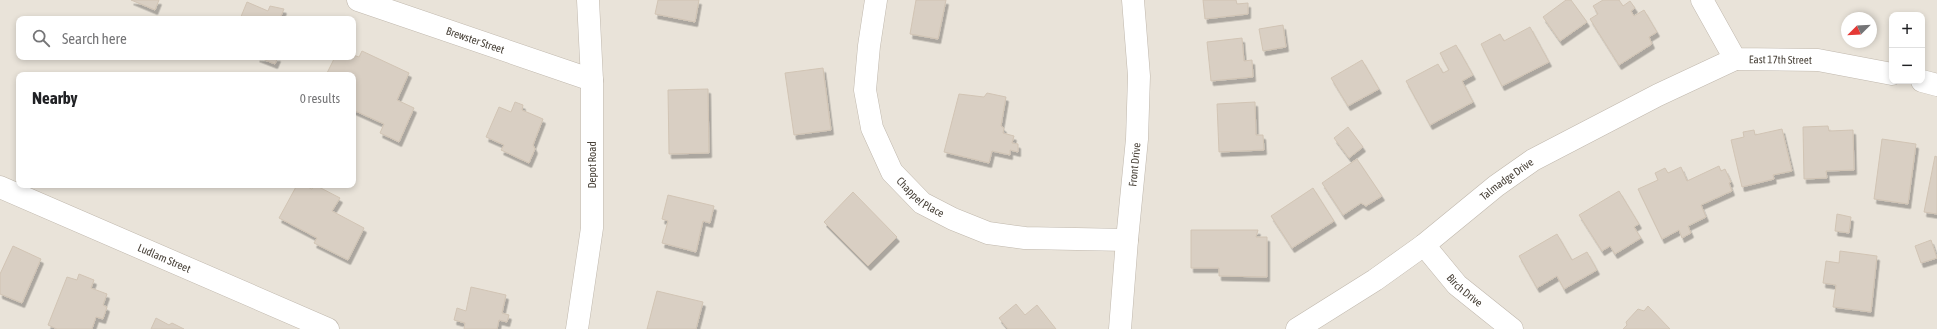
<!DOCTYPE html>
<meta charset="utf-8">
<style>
:root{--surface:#fff;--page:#f6f6f6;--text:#202124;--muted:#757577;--line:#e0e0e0}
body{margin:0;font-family:"Asap Condensed",sans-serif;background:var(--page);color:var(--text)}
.controls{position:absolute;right:12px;top:12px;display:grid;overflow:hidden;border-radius:8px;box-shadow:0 2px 6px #0003}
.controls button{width:36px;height:36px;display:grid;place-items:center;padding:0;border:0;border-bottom:1px solid var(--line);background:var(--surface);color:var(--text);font:20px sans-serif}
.compass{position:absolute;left:1841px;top:12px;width:36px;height:36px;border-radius:50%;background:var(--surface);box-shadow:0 2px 6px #0003;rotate:246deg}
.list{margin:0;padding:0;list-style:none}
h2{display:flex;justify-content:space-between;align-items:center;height:52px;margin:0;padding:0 16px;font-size:17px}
h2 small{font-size:13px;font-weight:400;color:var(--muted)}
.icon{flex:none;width:22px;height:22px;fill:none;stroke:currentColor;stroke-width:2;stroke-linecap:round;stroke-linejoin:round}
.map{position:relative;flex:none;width:1937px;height:329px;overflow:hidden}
.search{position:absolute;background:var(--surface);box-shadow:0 2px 6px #0003;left:16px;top:16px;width:340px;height:44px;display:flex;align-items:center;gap:10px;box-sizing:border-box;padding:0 14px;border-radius:8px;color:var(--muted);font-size:15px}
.panel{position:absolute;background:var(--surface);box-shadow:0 2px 6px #0003;left:16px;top:72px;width:340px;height:116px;border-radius:8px}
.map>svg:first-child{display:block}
.residential{fill:#e9e3d9;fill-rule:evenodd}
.building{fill:#d9cfc3;stroke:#d1c4b4;filter:url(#shadow)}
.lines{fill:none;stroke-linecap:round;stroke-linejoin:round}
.minor-casing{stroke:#c0b8ad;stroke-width:23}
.minor{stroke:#fff;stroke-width:22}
.labels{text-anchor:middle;stroke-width:3;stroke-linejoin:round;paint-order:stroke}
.street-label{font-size:11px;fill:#494239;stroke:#fff}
</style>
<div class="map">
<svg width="1937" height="329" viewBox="0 0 1937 329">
<defs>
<filter id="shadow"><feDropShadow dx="2.5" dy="4.5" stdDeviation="0" flood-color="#0004"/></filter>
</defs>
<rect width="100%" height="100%" fill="#f5f1eb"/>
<path class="residential" d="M0 0H1937V329H0ZM1892 15H1922V81H1892ZM1847 18H1871V42H1847ZM19 19H353V57H19ZM19 75H353V185H19Z"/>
<path class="building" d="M131 0H159L155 10Z
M658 0H699L695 22 655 14Z
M916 0H946L938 39 910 34Z
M1203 0H1236L1237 4 1248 3V14L1205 19Z
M1566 0H1571L1587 22 1560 41 1543 17Z
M1603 0H1619L1623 6 1630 1 1635 8 1631 11 1634 16 1644 10 1657 32 1649 37 1652 44 1619 65 1590 19 1598 14 1593 6Z
M247 2 268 11 270 6 284 9 281 16 289 19H240Z
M1283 25 1286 47 1263 51 1259 29Z
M1530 27 1549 62 1502 86 1481 44 1500 34 1504 41Z
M1242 38 1244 61 1252 60 1253 77 1211 81 1207 42Z
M1456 45 1473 75 1462 81 1473 102 1430 125 1406 81 1438 64 1443 73 1449 70 1440 53Z
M362 51 409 73 397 100 414 108 399 142 380 133 384 124 353 110V75H326L335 57 347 58 353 57V55L359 57Z
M257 57H278L275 64Z
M1362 60 1379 89 1348 106 1331 78Z
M823 68 831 130 794 135 785 73Z
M708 89 709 153 669 154 668 90Z
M987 93 1006 97 1001 126 1004 128 1003 133 1014 136 1012 143 1018 144V152L1010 150V155L992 151 989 163 944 152 959 94 984 97Z
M515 102 523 105 522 110 543 119 533 145 535 149 529 163 501 150 504 145 486 137 499 107 511 112Z
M1255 102 1256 135H1263L1264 150 1219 152 1217 104Z
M1828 126 1829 131 1853 130 1854 170 1826 171 1827 178 1804 179 1803 127Z
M1348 127 1363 147 1349 158 1334 138Z
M1782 129 1792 171 1773 175 1774 179 1742 187 1731 140 1744 137 1743 132 1754 130 1755 135Z
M1882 139 1916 144 1908 204 1874 199Z
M1935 156 1937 157V214L1924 212Z
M1357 159 1382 196 1366 206 1361 203 1343 215 1322 183Z
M1719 166 1721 171 1725 169 1731 182 1729 183 1732 191 1701 205 1706 217 1688 226 1691 233 1682 238 1679 230 1662 239 1638 189 1658 180 1655 173 1665 168 1668 173 1681 167 1687 181Z
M297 185H303L312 189 315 185 340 198 332 211 364 228 348 260 314 243 317 238 279 218Z
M1313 188 1334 221 1292 248 1271 216Z
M1619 191 1639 224 1634 227 1641 238 1615 254 1610 246 1602 251 1579 215Z
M853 192 897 237 868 266 824 222Z
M668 195 714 206 710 223 703 221 696 252 662 243 668 221 662 219Z
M1837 214 1851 217 1849 233 1835 231Z
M1191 230H1258L1256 237H1267V277L1219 276V268H1191Z
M1557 234 1572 260 1587 252 1597 270 1564 289 1557 276 1537 288 1519 256Z
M1931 240 1937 258 1921 263 1915 246Z
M13 246 41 259 22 303 0 294V274Z
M1840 251 1877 256 1871 312 1833 307 1836 285 1823 283 1826 261 1839 263Z
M79 274 94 280 91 288 107 294 103 305 107 307 103 319 96 317 92 329H57L48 325 67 277 77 280Z
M471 287 506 295 502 313 509 315 507 322 499 320 497 329H464L465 323 454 320 457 308 466 311Z
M657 291 703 302 696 329H647Z
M1016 304 1025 315 1037 305 1056 329H1008L999 318Z
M1648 306 1670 329H1623L1627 325 1626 322 1638 309 1644 311Z
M156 318 169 325 172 323 184 329H151Z"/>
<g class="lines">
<g class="minor-casing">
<g id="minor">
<path id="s1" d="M358 0 592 80"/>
<path id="s2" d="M876 0 869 46 865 90 872 128 892 172 922 203 953 219 988 233 1025 238 1127 240"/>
<path id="s3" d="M1702 0 1735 59 1818 60 1892 74"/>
<path d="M1922 81 1937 85"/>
<path id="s4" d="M0 187 328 329"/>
<path id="s5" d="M1424 245 1457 285 1512 329"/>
<path d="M577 329 592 228V80L588 0"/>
<path id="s6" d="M1120 329 1127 240 1137 139 1139 76 1133 0"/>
<path id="s7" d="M1297 329 1375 280 1424 245 1496 186 1533 160 1658 95 1735 59"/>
</g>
</g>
<use href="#minor" class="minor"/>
</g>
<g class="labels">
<g class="street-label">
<text dy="4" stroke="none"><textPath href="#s1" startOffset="124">Brewster Street</textPath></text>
<text dy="4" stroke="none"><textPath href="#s3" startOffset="113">East 17th Street</textPath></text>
<text transform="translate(592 165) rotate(-90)" y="4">Depot Road</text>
<text dy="4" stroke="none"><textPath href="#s6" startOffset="165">Front Drive</textPath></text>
<text dy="4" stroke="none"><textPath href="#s7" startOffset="258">Talmadge Drive</textPath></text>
<text dy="4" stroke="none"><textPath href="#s2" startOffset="216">Chappel Place</textPath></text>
<text dy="4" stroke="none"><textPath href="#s4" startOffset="179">Ludlam Street</textPath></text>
<text dy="4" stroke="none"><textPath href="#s5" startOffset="61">Birch Drive</textPath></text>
</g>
</g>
</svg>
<div class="controls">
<button>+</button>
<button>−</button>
</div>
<svg class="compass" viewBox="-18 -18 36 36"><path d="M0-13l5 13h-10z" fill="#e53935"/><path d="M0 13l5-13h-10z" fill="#757577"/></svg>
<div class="search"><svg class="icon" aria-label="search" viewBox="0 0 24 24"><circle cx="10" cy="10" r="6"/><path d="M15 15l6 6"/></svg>Search here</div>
<section class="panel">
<h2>Nearby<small>0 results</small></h2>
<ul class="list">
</ul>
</section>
</div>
